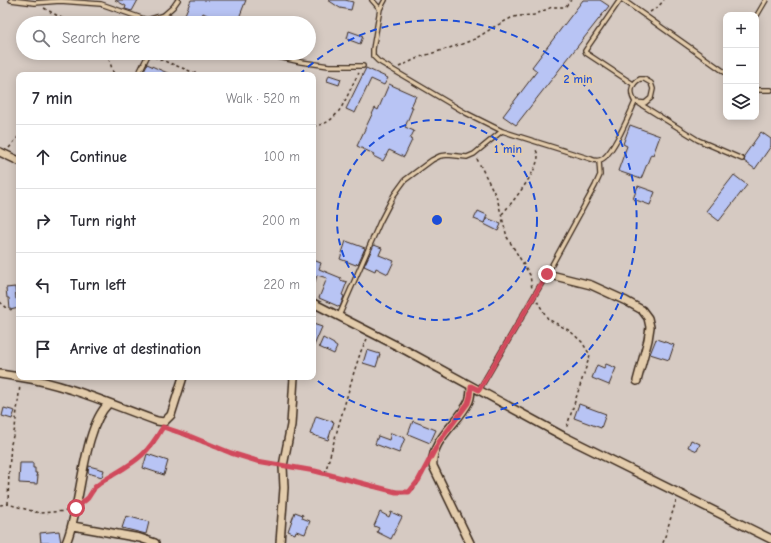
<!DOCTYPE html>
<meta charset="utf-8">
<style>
:root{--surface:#fff;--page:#f2f2f3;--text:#2b2b33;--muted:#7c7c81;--line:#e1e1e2}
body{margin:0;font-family:"Comic Neue",sans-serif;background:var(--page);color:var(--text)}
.controls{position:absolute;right:12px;top:12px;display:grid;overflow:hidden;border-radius:8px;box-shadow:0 2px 10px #0003}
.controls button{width:36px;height:36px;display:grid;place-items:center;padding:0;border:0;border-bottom:1px solid var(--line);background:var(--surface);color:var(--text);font:20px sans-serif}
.stop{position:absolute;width:12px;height:12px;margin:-9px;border:3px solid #d1495b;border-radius:50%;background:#fff}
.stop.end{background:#d1495b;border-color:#fff;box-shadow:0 1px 4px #0008}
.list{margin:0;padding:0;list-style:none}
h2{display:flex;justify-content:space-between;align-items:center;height:52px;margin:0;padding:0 16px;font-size:17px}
h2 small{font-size:13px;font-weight:400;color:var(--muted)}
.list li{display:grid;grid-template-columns:26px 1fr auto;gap:12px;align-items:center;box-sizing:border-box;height:64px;padding:0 16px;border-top:1px solid var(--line)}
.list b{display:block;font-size:15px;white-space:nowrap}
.list em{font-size:13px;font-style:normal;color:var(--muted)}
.icon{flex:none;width:22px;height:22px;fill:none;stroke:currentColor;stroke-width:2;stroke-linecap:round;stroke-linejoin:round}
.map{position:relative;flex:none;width:771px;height:543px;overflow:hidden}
.search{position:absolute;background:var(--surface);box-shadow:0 2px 10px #0003;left:16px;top:16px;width:300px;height:44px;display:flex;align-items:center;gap:10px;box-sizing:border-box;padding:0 14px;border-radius:22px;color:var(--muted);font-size:15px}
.panel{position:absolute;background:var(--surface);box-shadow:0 2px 10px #0003;left:16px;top:72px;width:300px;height:308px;border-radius:8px}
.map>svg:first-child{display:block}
.building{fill:#b8c4f4;stroke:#3b2a1e}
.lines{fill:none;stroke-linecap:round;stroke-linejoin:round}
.service-casing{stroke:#3b2a1e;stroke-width:6}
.minor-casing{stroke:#3b2a1e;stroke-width:10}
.path{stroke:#3b2a1e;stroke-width:1.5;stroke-dasharray:3 3;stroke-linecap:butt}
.service{stroke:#e3ccac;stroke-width:3.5}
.minor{stroke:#e3ccac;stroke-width:7}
.route{stroke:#d1495b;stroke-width:5}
.ring{fill:none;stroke:#1d4ed8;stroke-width:2;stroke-dasharray:7 5}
.centre{fill:#1d4ed8;stroke:#e3ccac;stroke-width:2}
.ring-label{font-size:12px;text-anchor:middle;font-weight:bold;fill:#1d4ed8;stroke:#e3ccac;stroke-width:4;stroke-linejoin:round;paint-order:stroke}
</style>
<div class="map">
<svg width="771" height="543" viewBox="0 0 771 543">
<rect width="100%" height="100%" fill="#d6cac2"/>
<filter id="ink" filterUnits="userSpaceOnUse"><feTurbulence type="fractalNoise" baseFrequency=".025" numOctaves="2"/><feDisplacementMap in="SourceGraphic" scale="8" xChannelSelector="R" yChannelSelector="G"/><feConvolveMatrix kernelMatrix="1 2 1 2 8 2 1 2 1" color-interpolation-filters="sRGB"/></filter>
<g filter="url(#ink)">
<path class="building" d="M115 0H138L132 11 125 9 126 6Z
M191 0H246L237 23H223L203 13 199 23H190L183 19Z
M328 0H345L353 2 351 10 340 8Z
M583 0H600L609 6 516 125 503 116 537 71 532 67Z
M349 31 363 36 360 44 347 39Z
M147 64 172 75H142Z
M366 68 388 78 384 85 371 79 355 113 346 109Z
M329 75 341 79 339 85 327 81Z
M389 84 416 96 411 107H413L405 127 414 131 410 139 412 140 404 157 389 150 383 161 373 156 374 154 357 146 375 108 378 110Z
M630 125 660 136 653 155 651 154 641 179 618 171 627 146 623 144Z
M761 132 771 139V146L755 169 744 161 745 158 744 156Z
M734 175 747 185 719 221 706 211Z
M638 186 655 192 650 205 633 199Z
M478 211 487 215 484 223 474 219Z
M487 218 501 224 498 231 484 224Z
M346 241 365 248 358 264 357 263 356 265 340 259Z
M374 245 382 248 379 255 394 261 388 274 376 268 375 271 364 266Z
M313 260 321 263 319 269 341 278 340 280 347 282 342 295 344 296 340 307 319 298 327 278 317 275 315 282H313Z
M15 287 16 299H19V308L10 310 9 298H7L6 288Z
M313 324 322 327 313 348Z
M323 338 334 344V345L337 347 334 354 319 347Z
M656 339 674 345 669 360 650 354Z
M367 350 380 354 376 367 363 363Z
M606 364 616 368 609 385 592 378 597 365 604 368Z
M579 404 606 414 601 428 574 418Z
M4 408 15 411 12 419 2 416Z
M316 416 334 422 328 440 310 434Z
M413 421 436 430 430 443 408 434Z
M391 433 405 438 399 453 375 444 378 436 389 440Z
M691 440 700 444 697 451 688 447Z
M147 454 168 461 164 475 143 468Z
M20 463H33V468H35V473H37L36 476H38L37 484 19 483Z
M89 466 104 470 102 477 88 473Z
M295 512 303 515 302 518 310 521 305 534 296 531 295 534 288 531Z
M380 512 389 517 391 512 402 517 391 539 377 532 379 528 374 526Z
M126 516 149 522 146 534 122 528Z
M59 531 61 543H41L40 533Z"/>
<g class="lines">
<g class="service-casing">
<path id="service" d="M11 0 35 3 60 1 101 4 147 20 164 15 173 7 178 0
M372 0 380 9 373 49V56L378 61 466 113 502 131 591 159C593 160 597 161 600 160 612 157 629 115 635 102
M620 0 589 45 585 51 586 53 633 84
M623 0 726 73
M380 9 385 0
M164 15 185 23
M756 17 766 0
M260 53 301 62 329 66H363
M138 75 149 53
M640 79H644L651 83 653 89 651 98 645 103 635 102C630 94 630 84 640 79Z
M756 90H771
M640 104 698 140 742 159
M339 316 380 222 394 195 405 180 432 160 440 156 448 155 467 157 474 154 502 131
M479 390 547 274 595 186 600 175 599 161"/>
</g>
<g class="minor-casing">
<path id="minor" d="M0 152 19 161
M547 274 591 285 626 301 642 310 648 318 650 327 648 340 637 381
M313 303 407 351 563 436 771 539
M0 374 19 377
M19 377C67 384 112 405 157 421L164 422 171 415 183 377
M73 526 140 538 155 543
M66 543C82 506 82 430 108 404
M280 543 284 488 283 466 291 425 294 377
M470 543 433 466C430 440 459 423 469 401 471 396 471 391 471 386"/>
</g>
<path class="path" d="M44 8 70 23
M650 12 658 7 664 0
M107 53 114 75
M154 57 200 75
M399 67 420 57 462 44 475 39 494 27 511 18 518 16 534 15 552 7H565L571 0
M313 126C342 124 346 93 359 73
M9 148 19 136
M477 159 497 198 507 237 530 275 532 289
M502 214C512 203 538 171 538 156 538 154 536 150 535 148
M537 301 548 319 570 331 582 342 590 355 566 429
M0 302 7 308
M168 429C190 436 210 446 231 453 246 458 261 462 276 465
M290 467 315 471 374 487 405 493C416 492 421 476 425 468
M325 473 354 372 361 351 367 339
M85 501 99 484 130 464 142 455 154 442 161 429
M8 504 9 471 11 444 15 428 20 385
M0 505 8 504 39 513 67 511
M663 543 676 501"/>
<use href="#service" class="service"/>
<use href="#minor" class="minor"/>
</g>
</g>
<g class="lines" filter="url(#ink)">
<path class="route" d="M76 508 88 498 95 487 99 484C113 474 129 467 142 455 151 447 157 437 163 427L187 435 231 453 257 461 315 471 396 492H409L418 481 439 442 468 403 470 396 471 386 479 390 547 274"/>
</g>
<g class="ring">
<circle cx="437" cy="220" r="100"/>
<path d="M299 75A200 200 0 1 1 314 378"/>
</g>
<circle cx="437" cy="220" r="6" class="centre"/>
<g class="ring-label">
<text x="578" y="83">2 min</text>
<text x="508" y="153">1 min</text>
</g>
</svg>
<div class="controls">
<button>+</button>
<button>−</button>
<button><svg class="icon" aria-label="layers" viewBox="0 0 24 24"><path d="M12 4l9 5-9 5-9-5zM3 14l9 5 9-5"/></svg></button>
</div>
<div class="stop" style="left:76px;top:508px"></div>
<div class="stop end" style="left:547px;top:274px"></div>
<div class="search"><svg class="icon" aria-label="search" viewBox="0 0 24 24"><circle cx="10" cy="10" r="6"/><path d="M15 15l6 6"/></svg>Search here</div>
<section class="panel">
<h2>7 min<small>Walk · 520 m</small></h2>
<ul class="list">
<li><svg class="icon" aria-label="ahead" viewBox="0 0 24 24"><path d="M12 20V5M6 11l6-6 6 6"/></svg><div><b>Continue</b></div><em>100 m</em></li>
<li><svg class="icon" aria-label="right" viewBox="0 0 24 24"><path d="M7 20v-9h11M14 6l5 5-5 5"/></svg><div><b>Turn right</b></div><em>200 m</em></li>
<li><svg class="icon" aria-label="left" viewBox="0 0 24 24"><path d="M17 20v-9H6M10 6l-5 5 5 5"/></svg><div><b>Turn left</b></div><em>220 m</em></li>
<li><svg class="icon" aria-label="arrive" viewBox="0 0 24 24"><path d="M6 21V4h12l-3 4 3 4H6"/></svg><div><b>Arrive at destination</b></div></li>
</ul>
</section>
</div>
